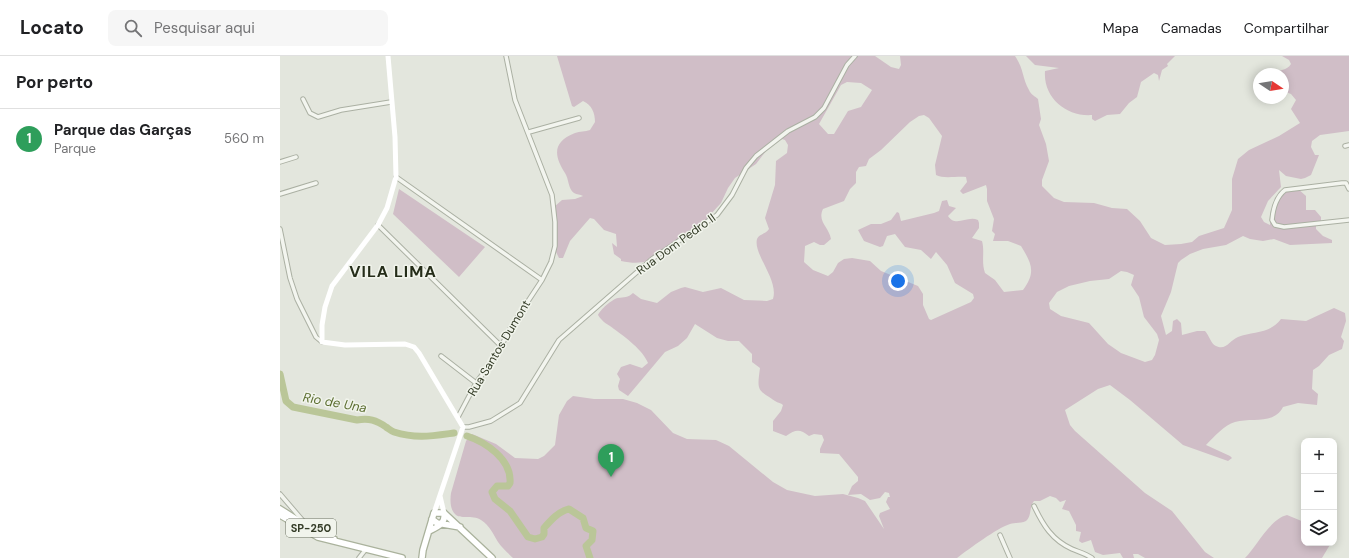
<!DOCTYPE html>
<html lang="pt">
<meta charset="utf-8">
<style>
:root{--surface:#fff;--page:#f6f6f6;--text:#202124;--muted:#757577;--line:#e0e0e0;--accent:#db2777}
body{margin:0;font-family:"DM Sans",sans-serif;background:var(--page);color:var(--text)}
.controls{position:absolute;right:12px;bottom:12px;display:grid;overflow:hidden;border-radius:8px;box-shadow:0 2px 10px #0003}
.controls button{width:36px;height:36px;display:grid;place-items:center;padding:0;border:0;border-bottom:1px solid var(--line);background:var(--surface);color:var(--text);font:20px sans-serif}
.compass{position:absolute;left:973px;top:12px;width:36px;height:36px;border-radius:50%;background:var(--surface);box-shadow:0 2px 10px #0003;rotate:102deg}
.you{position:absolute;left:618px;top:225px;width:14px;height:14px;margin:-10px;border:3px solid #fff;border-radius:50%;background:#1a73e8;box-shadow:0 0 0 6px #1a73e833}
.badge{display:grid;place-items:center;width:26px;height:26px;border-radius:50%;background:var(--accent);color:#fff;font-size:13px;font-weight:700}
.pin{position:absolute;translate:-50% -33px;filter:drop-shadow(0 1px 2px #0008)}
.pin::after{content:'';position:absolute;top:21px;width:14px;height:12px;background:inherit;clip-path:polygon(0 0,100% 0,50% 100%)}
.list{margin:0;padding:0;list-style:none}
h2{display:flex;justify-content:space-between;align-items:center;height:52px;margin:0;padding:0 16px;font-size:17px}
h2 small{font-size:13px;font-weight:400;color:var(--muted)}
.list li{display:grid;grid-template-columns:26px 1fr auto;gap:12px;align-items:center;box-sizing:border-box;height:60px;padding:0 16px;border-top:1px solid var(--line)}
.list b{display:block;font-size:15px;white-space:nowrap}
.list p{margin:0;font-size:13px;white-space:nowrap;color:var(--muted)}
.list em{font-size:13px;font-style:normal;color:var(--muted)}
.icon{flex:none;width:22px;height:22px;fill:none;stroke:currentColor;stroke-width:2;stroke-linecap:round;stroke-linejoin:round}
.map{position:relative;flex:none;width:1069px;height:502px;overflow:hidden}
header{display:flex;align-items:center;gap:24px;box-sizing:border-box;height:56px;padding:0 20px;background:var(--surface);border-bottom:1px solid var(--line)}
header strong{font-size:19px}
nav{display:flex;gap:22px;margin-inline-start:auto;font-size:14px}
.search{width:280px;height:36px;background:var(--page);display:flex;align-items:center;gap:10px;box-sizing:border-box;padding:0 14px;border-radius:8px;color:var(--muted);font-size:15px}
main{display:flex}
aside{flex:1;background:var(--surface)}
.map>svg:first-child{display:block}
.green{fill:#d0bec7;fill-rule:evenodd}
.lines{fill:none;stroke-linecap:round;stroke-linejoin:round}
.river{stroke:#bac698;stroke-width:7}
.street-casing{stroke:#abb0a3;stroke-width:5.5}
.primary-casing{stroke:#aab29c;stroke-width:8}
.street{stroke:#f3f5ef;stroke-width:3.5}
.secondary{stroke:#fff;stroke-width:5}
.primary{stroke:#fff;stroke-width:5.5}
.labels{text-anchor:middle;stroke-width:3;stroke-linejoin:round;paint-order:stroke}
.shield{fill:#f1f4ec;stroke:#6d7362;stroke-width:1}
.shield-label{font-size:11px;font-weight:bold;fill:#343c27}
.street-label{font-size:12px;fill:#343c27;stroke:#f1f4ec}
.water-label{font-size:13px;font-style:italic;fill:#5d6f32;stroke:#f1f4ec}
.district-label{font-size:16px;font-weight:bold;letter-spacing:1px;fill:#252d19;stroke:#f1f4ec}
</style>
<header>
<strong>Locato</strong>
<div class="search"><svg class="icon" aria-label="search" viewBox="0 0 24 24"><circle cx="10" cy="10" r="6"/><path d="M15 15l6 6"/></svg>Pesquisar aqui</div>
<nav><a>Mapa</a><a>Camadas</a><a>Compartilhar</a></nav>
</header>
<main>
<aside>
<h2>Por perto<small></small></h2>
<ul class="list">
<li><span class="badge" style="background:#2e9e5b">1</span><div><b>Parque das Garças</b><p>Parque</p></div><em>560 m</em></li>
</ul>
</aside>
<div class="map">
<svg width="1069" height="502" viewBox="0 0 1069 502">
<rect width="100%" height="100%" fill="#e3e6dd"/>
<path class="green" d="M277 0H595L611 11 619 13 621 9 620 0H735C744 13 742 22 749 34 751 39 755 40 758 43L761 63 759 69 766 88 769 105 762 124V130L774 142 784 146 814 147 832 152 847 153 860 165 871 182 885 189 901 188 912 186 919 180 944 172 952 154V123L958 103 969 94 999 80 1020 67 1011 53 1016 44 1011 38 1003 35V18H994C999 13 1007 15 1011 8L1009 4 1002 0H1069V75L1040 79 1032 85 1031 91 1035 99H1039L1031 119 1025 122 1021 123 1006 120 999 114 1001 131 988 145 981 161 984 166 990 169C990 152 998 134 1017 132L1026 140V154H1035L1041 161V170H1036V173L1043 180 1052 184V187L1010 189 994 183 983 185 970 183 963 180 946 189 923 193 910 198 901 204 898 207 891 236 881 260 886 279 892 275 893 265 897 263 901 267 902 279 917 275H925C929 279 931 288 936 290 946 295 950 284 958 281 973 275 990 278 1001 263L1026 265 1054 252 1065 257 1066 265 1061 281 1064 285 1062 293 1049 299 1039 310 1033 314 1032 333 1038 338 1037 349 1018 347 1003 351C994 369 972 361 955 366 944 369 934 381 926 389L950 400 952 402 948 405 903 389 850 344 830 329 818 333 785 354 790 369 795 375 865 437 892 455 925 496 934 502H865L858 498H853L854 502H843L840 497 823 499 815 496 811 484 802 487 799 485 801 476 796 475V469L789 455 782 453 786 444 780 446 776 442 770 440 760 445H754C749 451 752 460 746 465 741 468 735 466 730 468 717 472 689 493 677 502H233C228 497 222 492 218 486 213 478 210 470 201 464 192 458 180 464 175 458 170 453 170 444 171 437L186 385 192 378 216 388 235 402 258 403 264 400 275 389 279 359 287 345 293 340 314 343H343L357 347 371 354 393 377 407 383 436 384 449 390 493 426 507 434 535 440 563 438 578 442 585 445 604 473 599 460 600 457 610 453 606 446 608 441H610L609 437 605 436 600 442 590 444 581 438 568 439 572 430 578 425V421L559 398 540 397V393L544 384 542 379 534 378 529 380C520 373 516 373 506 380L493 375V365L501 355 503 349C501 347 498 347 495 345 477 333 477 335 480 312L472 306V298L459 285H448L437 282 415 268 407 282 398 290 385 296 348 340 339 334 338 330 340 323 337 318 341 311 350 308 362 312 368 307C363 294 345 281 334 273 328 268 323 267 318 259 320 254 332 243 338 242 344 241 348 242 353 237L361 243 377 247 391 236 401 232 405 231 423 236 441 232 464 244 487 245 493 243C499 224 473 198 477 183 479 178 486 178 489 173L485 162 495 129 496 105 507 97 508 89 505 84 502 83 489 91 476 108 455 122 448 132 441 147 430 159H436C430 169 421 175 409 179 407 180 403 179 401 181 377 197 373 212 341 205V203L334 198 332 187 337 191 336 178 324 174 314 163 310 162 290 185 283 202H279L276 196 277 171 274 151 282 144 295 143 303 140C300 138 297 139 294 137 288 133 289 123 285 117 274 100 272 86 295 77 300 75 305 76 310 74L315 66C315 57 312 49 303 45L294 51 292 50ZM567 26 581 27 592 34 581 51 568 55 554 78H548L539 68 561 29ZM644 59 649 62 662 80 655 109 656 119C663 123 677 120 686 121L687 126 680 135 683 138 706 129 707 133V145L714 163 712 175 715 178 713 185H728L741 190C752 208 756 216 743 234L724 236 715 224 705 217C701 205 705 196 702 185L692 182 699 172V167L698 164C687 159 676 172 668 160L676 152 669 150 667 144 662 145 659 155 654 157 621 165 619 157 617 156 611 164 601 168H591L578 174 584 185 600 191 603 190 607 180 615 178 625 191 641 194 651 203 656 196 667 209 675 227 693 238 694 242 691 246 651 264 649 263 643 249V238L638 230 601 215 590 205 572 202 564 203 558 207 553 216 548 220 533 214 524 206 525 190 534 186 540 189H544L551 183C549 171 537 166 543 153L564 145 570 133 576 127V116L579 111 586 110 589 103 601 94 630 66 639 60ZM841 215 847 216 854 219 851 229 859 241 864 261 877 278 879 284 875 299 872 304 865 306 841 297 828 288 809 267 781 260 770 253 769 247 777 236 789 230 810 225 829 223Z
M746 0H895L887 8 888 10 882 14 879 25 878 19 874 17 861 26 857 41 849 47 840 58 827 59 815 65 812 63V59C787 61 763 42 765 15L779 12 755 9Z
M119 133 205 191 179 221 113 158Z
M1007 459 1024 466V487H1051L1042 502H965C977 490 990 463 1007 459Z"/>
<g class="lines">
<path class="river" d="M0 318 6 345 13 351 77 364C89 362 96 364 106 371 109 373 111 375 114 376 136 383 152 380 174 377
M187 380C205 386 232 403 230 427L228 430H217L212 436 215 443 230 455 248 481 255 483 262 481 264 478V472C271 464 279 455 289 453L303 462 306 472 313 475 312 484 306 490 310 502"/>
<g class="street-casing">
<path id="street" d="M23 43 30 57 38 61 61 54 111 46
M249 76 299 62
M1065 90 1069 89
M0 106 16 101
M116 121 262 224
M1069 133 1066 127H1062L1005 134C996 141 993 153 992 164L995 169 1004 171 1069 164
M0 138 36 127
M98 169 221 290
M0 173 10 222 17 243 36 281 42 286
M161 300 196 327
M178 361 196 327 216 300 231 271 262 224 271 206 275 190V166L272 139 235 44 226 0
M183 371H189L211 365 240 347 279 284 372 203 437 159 452 139 466 112 476 100 508 75 535 61 544 52 567 9 575 0
M0 438 24 466
M754 450C763 469 772 484 792 493 799 496 806 498 812 502
M720 479 730 502
M79 502 86 493"/>
</g>
<g class="primary-casing">
<path id="primary" d="M0 453 33 474 54 483
M0 459 38 481 122 502
M152 463 157 467 180 471
M149 475C157 471 166 468 164 457
M142 502 143 494 154 457H164L212 502"/>
</g>
<use href="#street" class="street"/>
<path class="secondary" d="M108 0 115 81 116 121 107 152 98 169 52 230 45 251 42 269V286L65 289 125 288 134 291 139 297 183 371 154 457
M160 440 164 457"/>
<use href="#primary" class="primary"/>
</g>
<g class="labels">
<rect class="shield" x="6" y="463" width="50" height="18" rx="3"/>
<g class="shield-label">
<text x="31" y="476">SP-250</text>
</g>
<g class="street-label">
<text transform="translate(396 188) rotate(-36)" y="4">Rua Dom Pedro II</text>
<text transform="translate(219 292) rotate(-59)" y="4">Rua Santos Dumont</text>
</g>
<g class="water-label">
<text transform="translate(55 346) rotate(10)" y="5">Rio de Una</text>
</g>
<g class="district-label">
<text x="113" y="221">VILA LIMA</text>
</g>
</g>
</svg>
<div class="controls">
<button>+</button>
<button>−</button>
<button><svg class="icon" aria-label="layers" viewBox="0 0 24 24"><path d="M12 4l9 5-9 5-9-5zM3 14l9 5 9-5"/></svg></button>
</div>
<svg class="compass" viewBox="-18 -18 36 36"><path d="M0-13l5 13h-10z" fill="#e53935"/><path d="M0 13l5-13h-10z" fill="#757577"/></svg>
<div class="you"></div>
<div class="pin badge" style="left:331px;top:421px;background:#2e9e5b">1</div>
</div>
</main>
